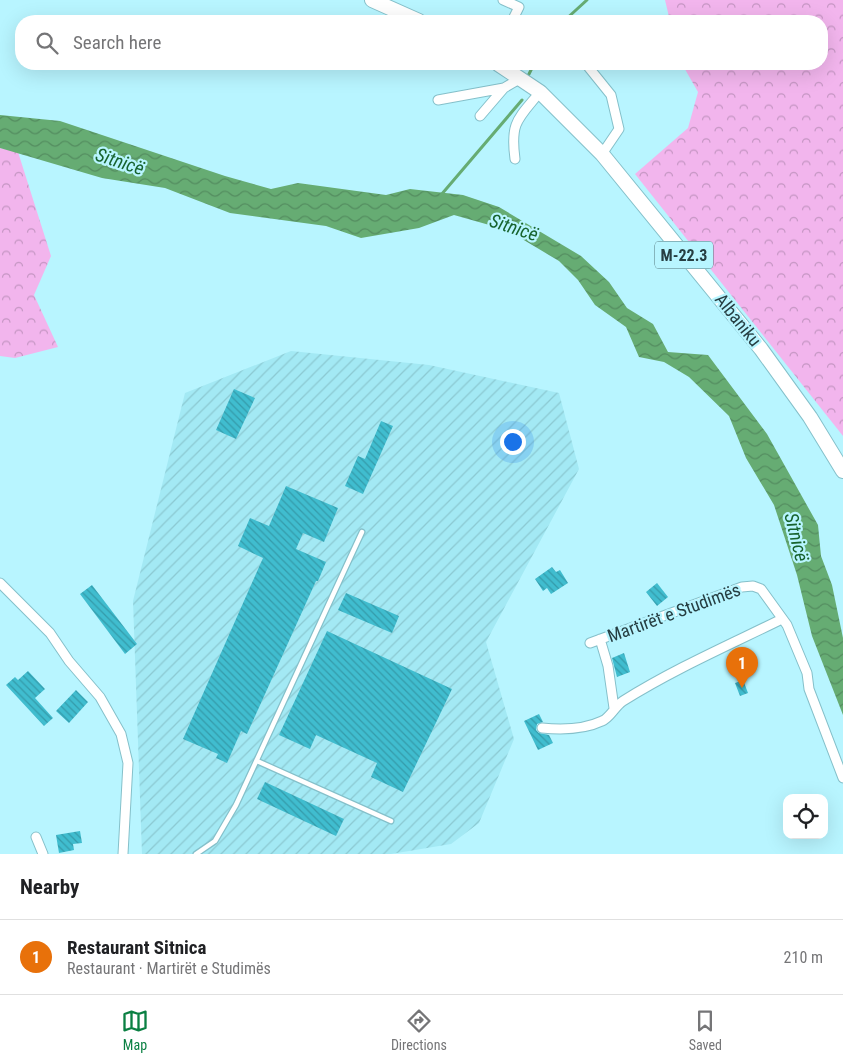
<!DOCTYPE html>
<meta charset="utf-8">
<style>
:root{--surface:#fff;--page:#f6f6f6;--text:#202124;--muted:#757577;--line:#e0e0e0;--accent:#0b8043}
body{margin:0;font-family:"Roboto Condensed",sans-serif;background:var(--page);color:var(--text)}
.controls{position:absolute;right:15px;bottom:15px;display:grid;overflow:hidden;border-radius:10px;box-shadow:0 5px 20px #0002}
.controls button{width:45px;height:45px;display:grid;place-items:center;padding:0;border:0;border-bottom:1px solid var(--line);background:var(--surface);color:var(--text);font:25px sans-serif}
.you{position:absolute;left:512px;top:441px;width:18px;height:18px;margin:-12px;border:4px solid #fff;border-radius:50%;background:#1a73e8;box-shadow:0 0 0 8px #1a73e833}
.badge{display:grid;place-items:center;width:32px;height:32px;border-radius:50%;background:var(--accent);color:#fff;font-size:16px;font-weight:700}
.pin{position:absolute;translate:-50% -41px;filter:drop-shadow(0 1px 2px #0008)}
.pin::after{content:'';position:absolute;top:26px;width:18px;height:15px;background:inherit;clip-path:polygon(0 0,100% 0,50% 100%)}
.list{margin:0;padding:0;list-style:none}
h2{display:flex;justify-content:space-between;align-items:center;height:65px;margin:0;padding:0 20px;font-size:21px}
h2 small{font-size:16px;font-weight:400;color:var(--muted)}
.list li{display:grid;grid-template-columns:32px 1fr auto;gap:15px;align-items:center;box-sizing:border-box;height:75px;padding:0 20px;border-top:1px solid var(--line)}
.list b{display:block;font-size:19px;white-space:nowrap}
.list p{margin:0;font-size:16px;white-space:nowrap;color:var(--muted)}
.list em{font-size:16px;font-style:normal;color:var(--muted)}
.icon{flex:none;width:28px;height:28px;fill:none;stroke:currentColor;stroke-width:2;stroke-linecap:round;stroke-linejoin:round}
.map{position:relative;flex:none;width:843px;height:854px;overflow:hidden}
.search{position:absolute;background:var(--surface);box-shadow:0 5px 20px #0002;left:15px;right:15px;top:15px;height:55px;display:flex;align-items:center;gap:12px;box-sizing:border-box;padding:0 18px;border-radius:20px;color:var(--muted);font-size:19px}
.sheet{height:140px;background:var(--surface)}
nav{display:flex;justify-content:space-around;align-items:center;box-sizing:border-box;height:70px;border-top:1px solid var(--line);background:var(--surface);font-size:14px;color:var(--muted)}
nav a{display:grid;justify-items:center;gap:2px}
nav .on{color:var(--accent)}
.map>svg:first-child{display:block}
.industrial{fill:url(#industrial-furrows)}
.forest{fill:url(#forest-crowns)}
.water{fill:url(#water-waves)}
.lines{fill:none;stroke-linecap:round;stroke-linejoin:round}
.stream{stroke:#66ac73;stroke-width:3}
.building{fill:url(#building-back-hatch)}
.service-casing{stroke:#85c0ca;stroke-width:7}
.minor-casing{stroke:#85c0ca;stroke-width:11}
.primary-casing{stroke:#85c0ca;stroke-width:16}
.service{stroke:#fff;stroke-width:4.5}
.minor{stroke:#fff;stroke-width:9}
.primary{stroke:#fff;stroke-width:14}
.labels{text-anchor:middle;stroke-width:4.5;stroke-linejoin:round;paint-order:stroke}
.shield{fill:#b8f5ff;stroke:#52757b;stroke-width:1}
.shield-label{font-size:16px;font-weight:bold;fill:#263e42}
.street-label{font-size:18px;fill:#263e42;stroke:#b8f5ff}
.water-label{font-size:19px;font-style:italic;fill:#17632e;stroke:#b8f5ff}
</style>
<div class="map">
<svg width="843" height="854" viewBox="0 0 843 854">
<defs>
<pattern id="industrial-furrows" width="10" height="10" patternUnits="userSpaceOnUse" patternTransform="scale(1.25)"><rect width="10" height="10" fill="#a3e9f4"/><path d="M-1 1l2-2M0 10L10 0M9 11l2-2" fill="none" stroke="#8cc9d2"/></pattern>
<pattern id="forest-crowns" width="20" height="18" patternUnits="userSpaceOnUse" patternTransform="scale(1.25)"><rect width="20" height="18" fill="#f2b5ed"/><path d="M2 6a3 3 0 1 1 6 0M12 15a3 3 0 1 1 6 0" fill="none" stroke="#c495c2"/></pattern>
<pattern id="water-waves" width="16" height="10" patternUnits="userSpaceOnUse" patternTransform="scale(1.25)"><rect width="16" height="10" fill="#66ac73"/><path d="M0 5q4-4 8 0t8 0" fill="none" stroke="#548d60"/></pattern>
<pattern id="building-back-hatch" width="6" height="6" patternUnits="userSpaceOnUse" patternTransform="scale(1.25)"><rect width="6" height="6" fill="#40bdcf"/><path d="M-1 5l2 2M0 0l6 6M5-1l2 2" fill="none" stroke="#359baa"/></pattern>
</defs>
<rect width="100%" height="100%" fill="#b8f5ff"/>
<path class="industrial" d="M291 351 429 365 559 393 579 469 486 642 514 739 479 823 451 844 391 854H142L133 601 185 393Z"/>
<path class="forest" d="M665 0H843V436L635 174 688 128 698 92 682 64H822V21H670Z
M0 148 18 152 51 256 34 295 58 347 15 358 0 356Z"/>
<path class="water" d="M0 115 60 121 225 176 271 189 298 183 386 195 410 189 463 195 499 207 581 256 609 282 627 308 653 324 668 352 708 355 767 434 818 525 821 556 832 585 843 638V715L812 636 797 575 774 505 746 458 729 416 689 377 664 362 639 357 626 327 595 305 578 280 559 261 507 230 454 215 419 228 361 238 326 226 230 213 165 188 102 178 0 148Z"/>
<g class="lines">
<path class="stream" d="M564 21 587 0
M527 78 534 64
M441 195 522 100"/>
</g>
<path class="building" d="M234 389 255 398 236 439 216 430Z
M381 421 393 426 363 494 345 486 358 456 365 459Z
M286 486 338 508 324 542 303 533 296 549 326 562 318 581H316L247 734 241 731 227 763 216 758 218 754 183 739 263 558 238 546 250 518 269 526Z
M552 567 556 572 560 570 568 583 551 594 547 588 543 591 535 579Z
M657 583 668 597 657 606 646 592Z
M92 585 137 644 125 654 80 594Z
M346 593 399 616 392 633 338 610Z
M327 631 452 689 403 792 371 777 377 763 316 735 310 749 279 735Z
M624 653 630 672 617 677 612 658Z
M28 671 45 689 35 698 53 718 44 726 6 685 15 677 18 680Z
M743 680 748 693 740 696 735 683Z
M76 690 88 702 69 723 56 711Z
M539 714 543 722 537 724 536 730 539 733 549 735 553 743 538 750 524 721Z
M265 782 344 819 336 836 257 799Z
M80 831 82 843 73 844 74 850 59 853 56 835Z"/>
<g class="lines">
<g class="service-casing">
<path id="service" d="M257 761 391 821
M196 854 215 841 236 805 362 532"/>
</g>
<g class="minor-casing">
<path id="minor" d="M503 0 519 7 512 21
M586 64 611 95 619 129 602 154
M438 100 504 88 521 78
M480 116 504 88
M515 159C510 122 518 119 540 92
M0 583 50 633 69 661 100 697 121 734 128 763 123 854
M600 639 608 666 614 708
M590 643 742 587 753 586 761 589 787 625 807 673 809 689 843 778
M542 728C562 730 583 730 602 721 610 718 615 706 623 701 674 669 729 645 782 619
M36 837 43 854"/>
</g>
<g class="primary-casing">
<path id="primary" d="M372 0 419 21
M498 64 540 92 602 154 761 349 810 417 843 471"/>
</g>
<use href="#service" class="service"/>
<use href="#minor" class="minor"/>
<use href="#primary" class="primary"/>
</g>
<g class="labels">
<rect class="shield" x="655" y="241.5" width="58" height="27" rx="4"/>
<g class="shield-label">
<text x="684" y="261">M-22.3</text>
</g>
<g class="street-label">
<text transform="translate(738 320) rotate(51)" y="6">Albaniku</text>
<text transform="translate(674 613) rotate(-20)" y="6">Martirët e Studimës</text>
</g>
<g class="water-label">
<text transform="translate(120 161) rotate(18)" y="7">Sitnicë</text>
<text transform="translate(514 227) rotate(18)" y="7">Sitnicë</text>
<text transform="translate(797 537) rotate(76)" y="7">Sitnicë</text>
</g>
</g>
</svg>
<div class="controls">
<button><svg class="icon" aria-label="locate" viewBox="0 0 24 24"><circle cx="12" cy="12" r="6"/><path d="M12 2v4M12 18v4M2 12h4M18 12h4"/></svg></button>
</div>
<div class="you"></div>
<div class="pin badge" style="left:742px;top:688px;background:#e8710a">1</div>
<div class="search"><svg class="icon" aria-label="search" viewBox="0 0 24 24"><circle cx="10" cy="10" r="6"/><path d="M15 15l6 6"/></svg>Search here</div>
</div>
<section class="sheet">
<h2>Nearby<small></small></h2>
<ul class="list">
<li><span class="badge" style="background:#e8710a">1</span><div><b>Restaurant Sitnica</b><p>Restaurant · Martirët e Studimës</p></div><em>210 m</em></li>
</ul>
</section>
<nav>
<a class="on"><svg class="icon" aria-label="map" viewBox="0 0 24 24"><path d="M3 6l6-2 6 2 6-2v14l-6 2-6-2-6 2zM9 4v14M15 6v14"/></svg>Map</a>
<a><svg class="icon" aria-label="directions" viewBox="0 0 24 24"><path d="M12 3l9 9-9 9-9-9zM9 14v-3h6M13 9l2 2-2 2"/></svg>Directions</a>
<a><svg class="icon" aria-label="saved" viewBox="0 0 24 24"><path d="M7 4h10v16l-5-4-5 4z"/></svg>Saved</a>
</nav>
